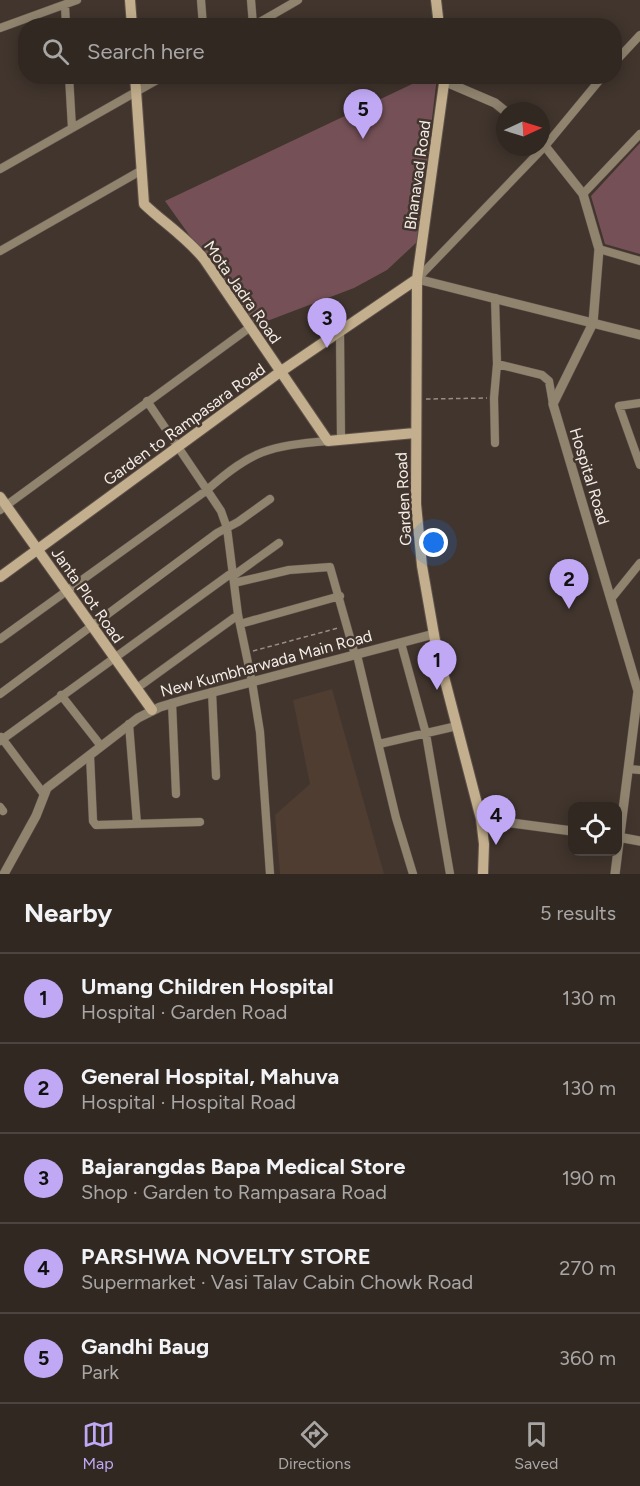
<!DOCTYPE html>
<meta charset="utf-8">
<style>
:root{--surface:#312822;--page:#39302a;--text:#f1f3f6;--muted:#a8a6a5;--line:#4c4440;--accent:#c0a8f4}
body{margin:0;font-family:Figtree,sans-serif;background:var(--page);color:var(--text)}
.controls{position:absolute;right:18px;bottom:18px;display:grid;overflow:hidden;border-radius:12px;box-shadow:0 3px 15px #0003}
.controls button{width:54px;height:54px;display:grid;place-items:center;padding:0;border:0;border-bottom:2px solid var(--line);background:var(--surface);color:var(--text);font:30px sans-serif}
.compass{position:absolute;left:496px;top:102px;width:54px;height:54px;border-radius:50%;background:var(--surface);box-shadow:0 3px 15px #0003;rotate:86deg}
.you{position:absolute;left:434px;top:543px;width:21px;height:21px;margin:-15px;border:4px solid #fff;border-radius:50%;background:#1a73e8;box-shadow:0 0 0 9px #1a73e833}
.badge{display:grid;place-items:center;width:39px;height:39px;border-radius:50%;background:var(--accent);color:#111;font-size:20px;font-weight:700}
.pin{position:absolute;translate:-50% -50px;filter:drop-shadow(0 2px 3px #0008)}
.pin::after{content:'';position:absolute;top:32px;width:21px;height:18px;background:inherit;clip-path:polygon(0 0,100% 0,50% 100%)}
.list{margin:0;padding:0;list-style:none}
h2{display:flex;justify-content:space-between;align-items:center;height:78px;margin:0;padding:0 24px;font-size:26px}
h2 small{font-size:20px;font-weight:400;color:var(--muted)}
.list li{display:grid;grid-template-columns:39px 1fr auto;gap:18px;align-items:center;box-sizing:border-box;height:90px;padding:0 24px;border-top:2px solid var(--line)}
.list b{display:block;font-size:22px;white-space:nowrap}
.list p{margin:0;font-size:20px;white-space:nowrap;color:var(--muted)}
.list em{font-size:20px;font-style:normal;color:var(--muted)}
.icon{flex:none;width:33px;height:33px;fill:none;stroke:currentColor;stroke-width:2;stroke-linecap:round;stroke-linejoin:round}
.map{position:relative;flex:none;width:640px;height:874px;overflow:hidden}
.search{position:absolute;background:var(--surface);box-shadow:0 3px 15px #0003;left:18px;right:18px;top:18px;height:66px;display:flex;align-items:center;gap:15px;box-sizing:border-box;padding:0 21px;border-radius:24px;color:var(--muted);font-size:22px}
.sheet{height:528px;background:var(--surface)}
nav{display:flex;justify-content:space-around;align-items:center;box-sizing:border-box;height:84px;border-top:2px solid var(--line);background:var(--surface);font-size:16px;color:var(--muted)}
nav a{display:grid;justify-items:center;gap:3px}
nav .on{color:var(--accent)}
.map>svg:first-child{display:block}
.built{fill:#4f3d31}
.green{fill:#755157}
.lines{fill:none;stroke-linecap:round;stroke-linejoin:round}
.minor-casing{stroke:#5e524b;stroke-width:9}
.tertiary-casing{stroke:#5e524b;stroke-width:10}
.secondary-casing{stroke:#5e524b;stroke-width:12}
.path{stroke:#988e87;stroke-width:1.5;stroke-dasharray:4.5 3;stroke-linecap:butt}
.minor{stroke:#90846f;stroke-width:8}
.tertiary{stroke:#90846f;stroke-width:9}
.secondary{stroke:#c3af8d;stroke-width:10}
.labels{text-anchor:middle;stroke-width:5;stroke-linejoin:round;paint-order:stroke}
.street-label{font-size:16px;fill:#f5ede8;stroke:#41352d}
</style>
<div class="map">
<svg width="640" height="874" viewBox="0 0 640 874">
<rect width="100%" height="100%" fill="#41352d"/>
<path class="built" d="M332 689 384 874H280L275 815 310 784 293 700Z"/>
<path class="green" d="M427 77H437L417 242 387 270 354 288 254 326 165 201Z
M640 143V254L605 244 591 196Z"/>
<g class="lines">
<g class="minor-casing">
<path id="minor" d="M201 0 203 26
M251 0 253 25
M65 5 66 26
M253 26 298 0
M0 28 77 0
M614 63 640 35
M69 76 72 128
M0 169 164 76
M583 194 640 134
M599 249 640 261
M0 251 142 170
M418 278 546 145 603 76
M495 298 497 364 542 375 549 381 553 404
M340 332 341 439
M147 401 207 490C252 450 269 446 328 441
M640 403 619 406 640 465
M495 443 494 398 497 364
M0 510 249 328
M233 576 279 543
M234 583 289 570 330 567 355 655
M611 599 640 563
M240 624 340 596
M0 639 207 490 221 511 227 528 238 615 252 682 260 732 270 874
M401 643 426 734 450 874
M357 655 396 818 413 874
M137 688 238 615
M212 692 216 776
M0 694 217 533 238 522 270 499
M61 695 101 746
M172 703 176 794
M129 724 137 824
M1 737 43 793
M0 741 233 572
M379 744 457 726
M90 755 93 821 96 825 200 822
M629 769 640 770
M0 807 3 811"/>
</g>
<g class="tertiary-casing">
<path id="tertiary" d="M446 82 495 103 505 111
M541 141 583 194 599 249 593 323 553 404 638 691 615 874
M417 279 640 335
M481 819 572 831
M618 837 640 841
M4 874 36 816 47 788 138 718 160 707 187 699 434 634"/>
</g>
<g class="secondary-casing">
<path id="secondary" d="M130 0 132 26
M436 0 439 26
M135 76 144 204C164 223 186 237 204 259L328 441 415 433
M445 76 417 279 416 504 422 566 436 646 481 819 484 844 483 874
M0 497 152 710
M0 577 280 372 417 279"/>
</g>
<path class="path" d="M426 399 487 398
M253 651 338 628"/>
<use href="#minor" class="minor"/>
<use href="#tertiary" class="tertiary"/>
<use href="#secondary" class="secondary"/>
</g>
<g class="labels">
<g class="street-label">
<text transform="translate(417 175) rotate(-82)" y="6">Bhanavad Road</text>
<text transform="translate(243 292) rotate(55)" y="6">Mota Jadra Road</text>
<text transform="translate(184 424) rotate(-36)" y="6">Garden to Rampasara Road</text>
<text transform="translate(590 476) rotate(73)" y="6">Hospital Road</text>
<text transform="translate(403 499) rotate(-93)" y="6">Garden Road</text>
<text transform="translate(88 595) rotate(55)" y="6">Janta Plot Road</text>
<text transform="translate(266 663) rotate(-15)" y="6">New Kumbharwada Main Road</text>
</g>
</g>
</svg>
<div class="controls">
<button><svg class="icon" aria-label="locate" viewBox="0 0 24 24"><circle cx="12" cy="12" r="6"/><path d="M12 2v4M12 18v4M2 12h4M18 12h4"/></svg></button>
</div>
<svg class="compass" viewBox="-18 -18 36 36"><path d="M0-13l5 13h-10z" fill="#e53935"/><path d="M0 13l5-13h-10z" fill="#a8a6a5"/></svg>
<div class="you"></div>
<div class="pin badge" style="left:437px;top:690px">1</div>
<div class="pin badge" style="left:569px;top:609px">2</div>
<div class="pin badge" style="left:327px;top:348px">3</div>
<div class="pin badge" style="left:496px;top:845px">4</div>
<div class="pin badge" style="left:363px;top:139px">5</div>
<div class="search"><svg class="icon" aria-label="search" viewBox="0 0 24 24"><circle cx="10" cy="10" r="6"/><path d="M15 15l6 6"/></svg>Search here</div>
</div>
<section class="sheet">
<h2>Nearby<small>5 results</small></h2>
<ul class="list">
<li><span class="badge">1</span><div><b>Umang Children Hospital</b><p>Hospital · Garden Road</p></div><em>130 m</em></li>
<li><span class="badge">2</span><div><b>General Hospital, Mahuva</b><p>Hospital · Hospital Road</p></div><em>130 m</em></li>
<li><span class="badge">3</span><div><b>Bajarangdas Bapa Medical Store</b><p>Shop · Garden to Rampasara Road</p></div><em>190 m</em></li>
<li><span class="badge">4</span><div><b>PARSHWA NOVELTY STORE</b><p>Supermarket · Vasi Talav Cabin Chowk Road</p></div><em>270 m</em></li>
<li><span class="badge">5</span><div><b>Gandhi Baug</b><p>Park</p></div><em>360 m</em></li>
</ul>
</section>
<nav>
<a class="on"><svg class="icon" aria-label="map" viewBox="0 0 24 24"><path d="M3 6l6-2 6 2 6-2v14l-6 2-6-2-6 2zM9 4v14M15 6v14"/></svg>Map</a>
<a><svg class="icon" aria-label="directions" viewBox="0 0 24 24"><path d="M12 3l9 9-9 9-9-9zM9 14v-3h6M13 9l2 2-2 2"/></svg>Directions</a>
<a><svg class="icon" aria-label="saved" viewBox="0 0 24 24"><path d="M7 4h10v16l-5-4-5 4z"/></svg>Saved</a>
</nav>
